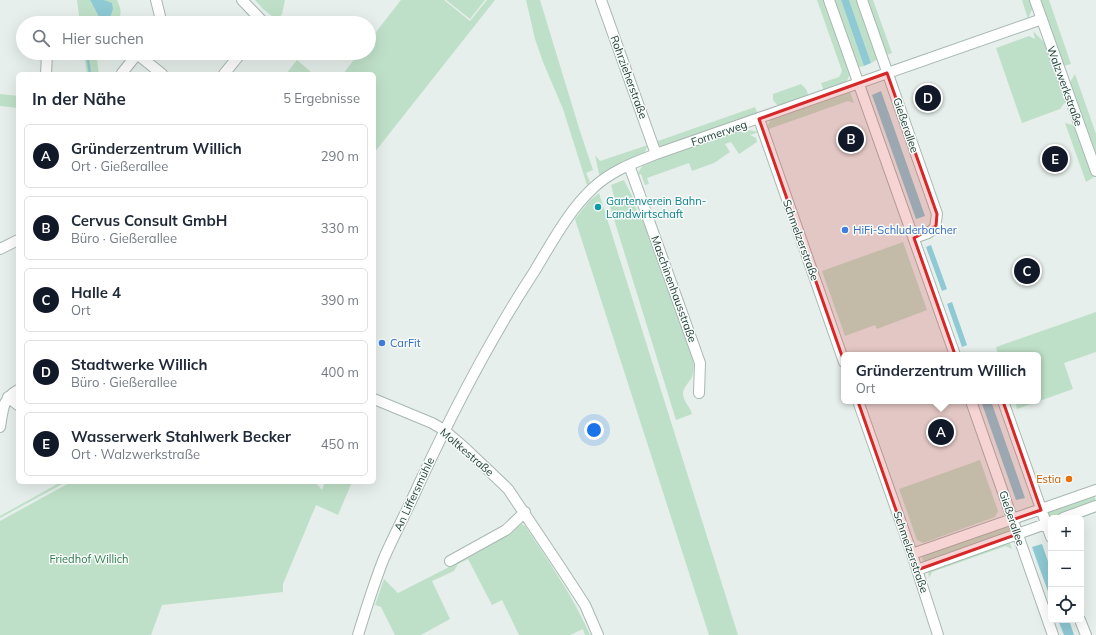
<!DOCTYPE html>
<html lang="de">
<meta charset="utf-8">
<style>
:root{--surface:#fff;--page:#f6f6f7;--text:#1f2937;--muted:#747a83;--line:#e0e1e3;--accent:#111827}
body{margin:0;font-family:Mulish,sans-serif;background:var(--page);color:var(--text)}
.controls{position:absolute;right:12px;bottom:12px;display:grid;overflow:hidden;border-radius:6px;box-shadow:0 4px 16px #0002}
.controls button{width:36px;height:36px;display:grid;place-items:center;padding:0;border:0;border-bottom:1px solid var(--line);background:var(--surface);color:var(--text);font:20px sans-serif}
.you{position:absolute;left:594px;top:430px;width:14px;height:14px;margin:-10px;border:3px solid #fff;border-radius:50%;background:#1a73e8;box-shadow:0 0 0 6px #1a73e833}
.badge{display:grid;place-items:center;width:26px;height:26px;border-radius:50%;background:var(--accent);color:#fff;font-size:13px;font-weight:700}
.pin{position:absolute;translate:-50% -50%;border:2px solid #fff;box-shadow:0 1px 4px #0006}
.popup{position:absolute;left:841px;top:352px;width:200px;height:52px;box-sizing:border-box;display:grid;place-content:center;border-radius:6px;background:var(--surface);filter:drop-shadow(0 1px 3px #0005);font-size:13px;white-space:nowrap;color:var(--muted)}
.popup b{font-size:15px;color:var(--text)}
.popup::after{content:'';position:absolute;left:50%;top:100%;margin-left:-8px;border:8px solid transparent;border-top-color:var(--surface)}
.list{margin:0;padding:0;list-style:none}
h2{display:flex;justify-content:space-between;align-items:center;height:52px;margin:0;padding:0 16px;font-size:17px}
h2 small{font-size:13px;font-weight:400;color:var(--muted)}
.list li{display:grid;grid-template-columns:26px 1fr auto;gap:12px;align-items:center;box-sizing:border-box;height:64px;margin:0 8px 8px;padding:0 8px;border:1px solid var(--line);border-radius:6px}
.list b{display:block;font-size:15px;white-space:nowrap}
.list p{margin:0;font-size:13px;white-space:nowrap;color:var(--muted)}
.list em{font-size:13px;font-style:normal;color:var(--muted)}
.icon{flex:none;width:22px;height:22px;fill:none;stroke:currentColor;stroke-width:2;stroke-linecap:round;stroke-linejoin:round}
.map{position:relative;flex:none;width:1096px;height:635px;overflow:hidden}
.search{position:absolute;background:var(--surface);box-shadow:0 4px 16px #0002;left:16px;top:16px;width:360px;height:44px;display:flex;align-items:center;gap:10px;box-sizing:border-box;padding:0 14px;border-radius:22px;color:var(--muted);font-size:15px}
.panel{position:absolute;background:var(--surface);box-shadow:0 4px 16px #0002;left:16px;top:72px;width:360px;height:412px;border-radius:6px}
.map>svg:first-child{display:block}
.green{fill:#bfe0c8}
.water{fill:#8ec9d4}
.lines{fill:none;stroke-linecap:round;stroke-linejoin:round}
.stream{stroke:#8ec9d4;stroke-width:2.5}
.minor-casing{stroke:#a8b8b2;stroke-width:12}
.minor{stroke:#fff;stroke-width:10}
.marked{fill:#d62828;fill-opacity:0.2;stroke:#d62828;stroke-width:3;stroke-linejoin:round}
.culture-dot{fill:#0f9aa8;stroke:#f7fbf9;stroke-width:1.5}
.shop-dot{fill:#3f7fe0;stroke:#f7fbf9;stroke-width:1.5}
.food-dot{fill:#e8710a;stroke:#f7fbf9;stroke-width:1.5}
.labels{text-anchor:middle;stroke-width:3;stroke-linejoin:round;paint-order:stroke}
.street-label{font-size:11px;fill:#24423a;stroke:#f7fbf9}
.culture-label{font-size:11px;fill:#0d838f;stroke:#f7fbf9;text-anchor:start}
.shop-label{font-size:11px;fill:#366cbe;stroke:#f7fbf9;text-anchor:start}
.food-label{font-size:11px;fill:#c56008;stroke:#f7fbf9;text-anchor:end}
.park-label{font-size:11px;fill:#2d7a4b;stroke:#f7fbf9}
</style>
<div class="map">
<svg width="1096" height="635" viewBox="0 0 1096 635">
<rect width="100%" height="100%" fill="#e6efeb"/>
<path class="green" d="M77 0H90L98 15 99 23H80Z
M104 0H117C121 9 123 15 116 23H108L110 19 106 1Z
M255 0H285L282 14 277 20 263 9Z
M401 0H444L470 21 487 0H495L374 153V74H343L359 53H369V41Z
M446 0H485L470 19Z
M526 0H540L579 128 593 170 586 173 590 182 587 185 563 109 543 62 535 39Z
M817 0H825L850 69C851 85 837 86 824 91L821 83 839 77 842 71Z
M831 0H841L864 66 856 68Z
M849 0H859L880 58 871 63Z
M864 0H873L892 53 884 56Z
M1022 0H1031L1033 7 1028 19Z
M1039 0H1049L1071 64 1063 66Z
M1033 31 1046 44 1066 101 1060 109 1022 123 996 48 1029 36 1035 39Z
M84 53H96L99 74H87Z
M297 60 310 71 311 74H286Z
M1075 74 1096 134V161L1069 84Z
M801 84 806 89 809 97 779 107 773 100V94Z
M850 92 854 103 848 101 766 130 771 118 843 93Z
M0 94 18 96V108L0 106Z
M755 107 758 114 668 147 660 146 655 142Z
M1065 123 1076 126 1094 177 1086 182Z
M743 129 759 132 750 135 756 138 757 142 739 154 731 142 725 144 730 152 714 163 692 171 689 163 647 178 649 184 645 185 641 174 637 175 644 163Z
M648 145 644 154 601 176 599 174 595 155 600 161Z
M624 180 632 196 638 214 641 215 693 358C694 364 694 371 692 377 689 383 683 387 683 394 684 403 690 406 692 414L676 420 609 203 615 200 611 185Z
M599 193 605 212 738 635H709L575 219 589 201Z
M903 242 927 310 877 329 875 325 845 336 822 271Z
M1096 312V352L1064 363 1073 389 1017 409 1015 401H1038V355H998L996 347Z
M980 460 998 511 995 517 923 543 917 540 899 489Z
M61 482H66L0 518V516Z
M71 482H315L322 490 325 482H352L338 515 316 505 283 584V592L162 605 151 635H0V521Z
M1094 493 1096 503 1056 517 1051 518 1047 515 1048 511Z
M520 523 525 526C549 562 573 596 590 635H585L583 629 570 635H519L502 600 492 605 468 559 458 564 454 571 432 581 450 619 421 635H395L381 607 375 605 384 579 398 593 459 562 514 526Z
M1009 524 1012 532 927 563 922 560 923 553Z
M1009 541 1012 549 1006 546 932 572 929 578 928 571Z"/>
<path class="water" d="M90 0H104L112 3 113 9 108 23H99L98 15Z
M841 0H849L871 63 864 66Z
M881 91 925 216 916 219 872 95Z
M931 245 947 289 942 291 926 247Z
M952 302 967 345 962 347 947 304Z
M981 401H991L1025 498 1016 500Z
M1042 544 1051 570V600L1032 547Z
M1058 620H1069L1074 635H1064Z"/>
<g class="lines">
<path class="stream" d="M87 53 90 74"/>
<g class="minor-casing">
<path id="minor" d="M156 0 160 16 158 23
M242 0 264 23
M601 0 656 154
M829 0 955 355
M862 0 937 214 935 228 928 233 914 238
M1035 0 1096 171
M137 54 162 74
M122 73 138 53
M46 74 47 53
M224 74 241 53
M759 119 844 362
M629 165 700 363 699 393
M0 249 18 240
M8 397 18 405
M374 399 432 423 444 430 465 448 508 489 559 565 585 605 598 635
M858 401 912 554 938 635
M971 401 1053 635
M1003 401 1051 537
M0 427C3 410 2 399 18 390
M1063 518 1096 506
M912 554 1096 490
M450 561 506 530 525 512
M917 570 1051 522
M1080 620 1086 635
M358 635C366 609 374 583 384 558 395 533 408 509 419 484 453 411 490 339 534 272 551 244 569 210 593 188 611 171 633 163 656 154L1042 19"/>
</g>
<use href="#minor" class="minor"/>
</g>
<path class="marked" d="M887 73 937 214 936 226 914 238 958 363 980 356 991 367 1041 510 1012 520 1018 534 917 570 759 119Z"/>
<circle class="culture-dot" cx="598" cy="207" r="4"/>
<g class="shop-dot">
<circle cx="845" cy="230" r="4"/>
<circle cx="382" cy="343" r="4"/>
</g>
<circle class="food-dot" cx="1069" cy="479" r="4"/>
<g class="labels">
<g class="street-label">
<text transform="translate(629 77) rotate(70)" y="4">Rohrzieherstraße</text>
<text transform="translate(1065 86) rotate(70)" y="4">Walzwerkstraße</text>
<text transform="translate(906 125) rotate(71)" y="4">Gießerallee</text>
<text transform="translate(719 133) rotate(-19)" y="4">Formerweg</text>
<text transform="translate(801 240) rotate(70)" y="4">Schmelzerstraße</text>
<text transform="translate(674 289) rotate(70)" y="4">Maschinenhausstraße</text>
<text transform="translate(467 452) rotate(41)" y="4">Moltkestraße</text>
<text transform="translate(414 494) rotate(-65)" y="4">An Liffersmühle</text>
<text transform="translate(1012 518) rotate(71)" y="4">Gießerallee</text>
<text transform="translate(911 552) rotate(71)" y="4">Schmelzerstraße</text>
</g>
<g class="culture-label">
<text x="606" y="205">Gartenverein Bahn-<tspan x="606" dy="13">Landwirtschaft</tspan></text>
</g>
<g class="shop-label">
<text x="853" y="234">HiFi-Schluderbacher</text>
<text x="390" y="347">CarFit</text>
</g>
<g class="food-label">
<text x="1061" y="483">Estia</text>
</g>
<g class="park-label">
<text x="89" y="563">Friedhof Willich</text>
</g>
</g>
</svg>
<div class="controls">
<button>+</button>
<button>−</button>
<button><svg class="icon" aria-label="locate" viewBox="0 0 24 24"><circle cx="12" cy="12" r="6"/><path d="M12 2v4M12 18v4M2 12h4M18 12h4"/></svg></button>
</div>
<div class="you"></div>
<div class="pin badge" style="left:941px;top:432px">A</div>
<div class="popup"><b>Gründerzentrum Willich</b>Ort</div>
<div class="pin badge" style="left:851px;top:139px">B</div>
<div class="pin badge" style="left:1027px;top:271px">C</div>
<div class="pin badge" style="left:928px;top:98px">D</div>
<div class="pin badge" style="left:1055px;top:159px">E</div>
<div class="search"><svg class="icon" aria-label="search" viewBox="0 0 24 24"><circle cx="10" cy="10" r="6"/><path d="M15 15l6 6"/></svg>Hier suchen</div>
<section class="panel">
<h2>In der Nähe<small>5 Ergebnisse</small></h2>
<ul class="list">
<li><span class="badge">A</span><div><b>Gründerzentrum Willich</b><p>Ort · Gießerallee</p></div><em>290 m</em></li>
<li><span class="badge">B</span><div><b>Cervus Consult GmbH</b><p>Büro · Gießerallee</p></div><em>330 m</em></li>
<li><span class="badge">C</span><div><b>Halle 4</b><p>Ort</p></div><em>390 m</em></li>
<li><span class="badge">D</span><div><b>Stadtwerke Willich</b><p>Büro · Gießerallee</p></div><em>400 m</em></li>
<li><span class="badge">E</span><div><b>Wasserwerk Stahlwerk Becker</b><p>Ort · Walzwerkstraße</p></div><em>450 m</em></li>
</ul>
</section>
</div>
